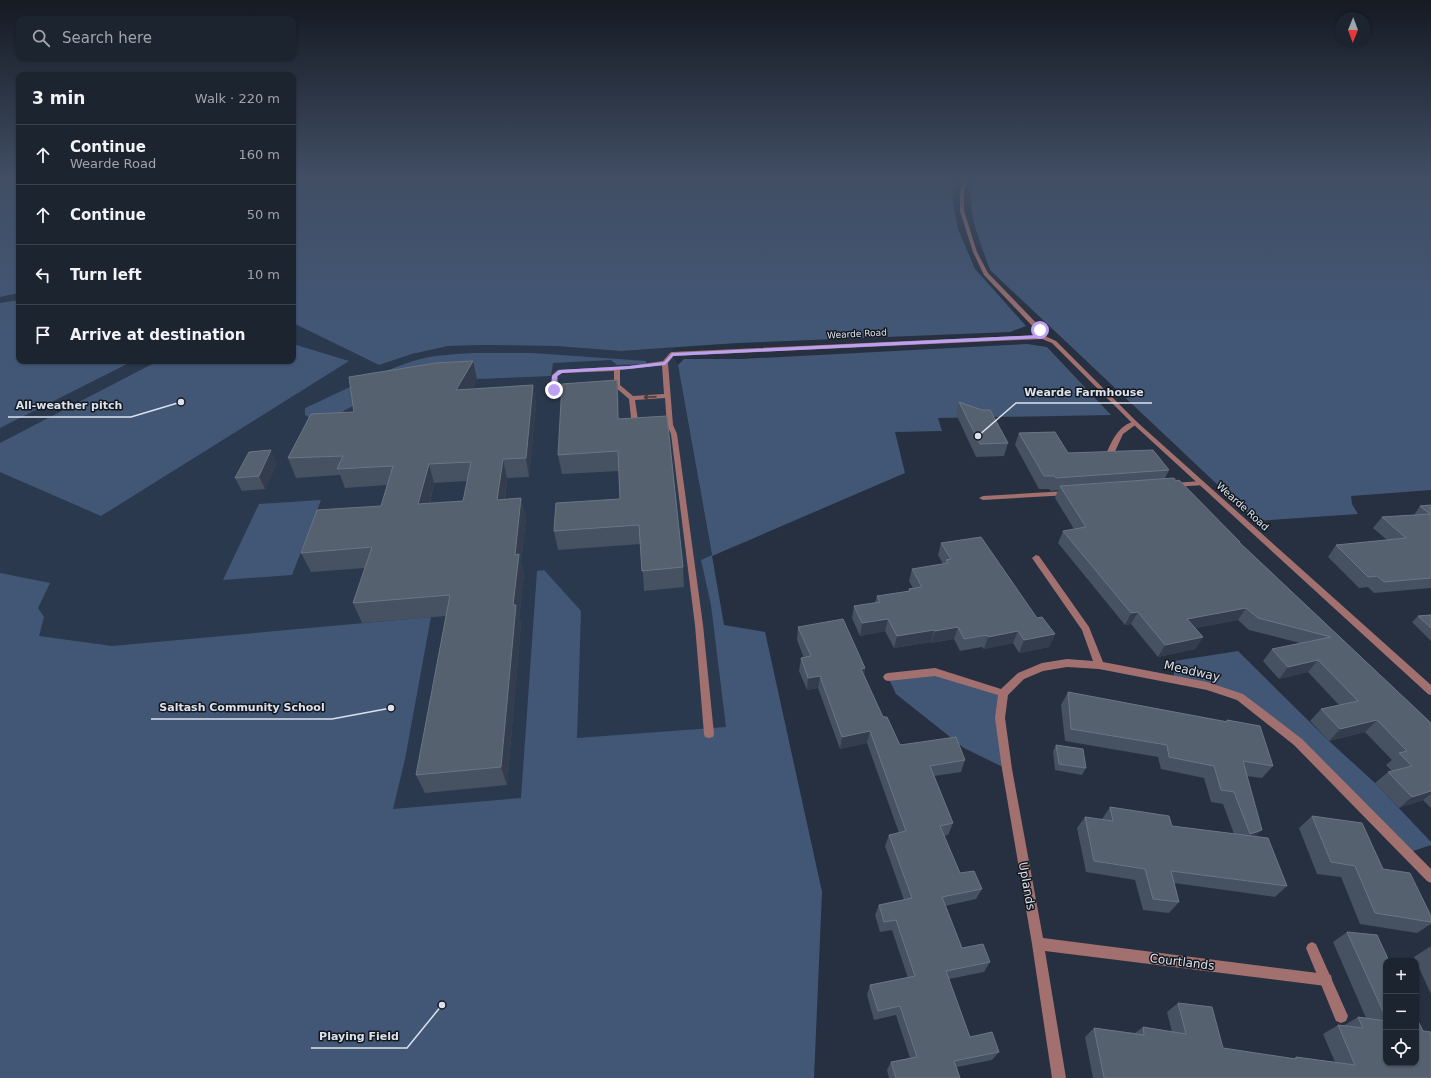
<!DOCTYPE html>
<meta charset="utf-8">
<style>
:root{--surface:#1c2430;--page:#252c38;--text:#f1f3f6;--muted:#a0a4ab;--line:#3a414c}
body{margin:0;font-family:"DejaVu Sans",sans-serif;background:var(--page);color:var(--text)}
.controls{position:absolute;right:12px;bottom:12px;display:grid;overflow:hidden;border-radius:8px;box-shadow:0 1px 3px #0004}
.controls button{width:36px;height:36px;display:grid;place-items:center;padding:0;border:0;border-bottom:1px solid var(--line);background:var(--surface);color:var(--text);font:20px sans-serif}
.compass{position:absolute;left:1335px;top:12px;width:36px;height:36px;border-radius:50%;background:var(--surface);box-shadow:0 1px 3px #0004;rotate:181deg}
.stop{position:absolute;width:12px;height:12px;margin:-9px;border:3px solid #bca0f2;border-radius:50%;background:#fff}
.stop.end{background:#bca0f2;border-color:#fff;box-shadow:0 1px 4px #0008}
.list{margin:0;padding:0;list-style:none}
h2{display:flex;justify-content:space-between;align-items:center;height:52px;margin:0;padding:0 16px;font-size:17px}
h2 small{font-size:13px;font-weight:400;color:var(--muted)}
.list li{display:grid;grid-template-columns:26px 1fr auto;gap:12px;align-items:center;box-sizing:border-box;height:60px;padding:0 16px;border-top:1px solid var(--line)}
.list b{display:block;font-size:15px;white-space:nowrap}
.list p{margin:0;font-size:13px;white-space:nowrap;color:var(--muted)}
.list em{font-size:13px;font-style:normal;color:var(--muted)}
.icon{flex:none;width:22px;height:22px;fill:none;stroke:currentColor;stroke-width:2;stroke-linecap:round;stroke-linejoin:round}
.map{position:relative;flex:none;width:1431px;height:1078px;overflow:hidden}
.search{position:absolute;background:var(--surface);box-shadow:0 1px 3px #0004;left:16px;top:16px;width:280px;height:44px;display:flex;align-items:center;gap:10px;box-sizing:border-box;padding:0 14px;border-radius:8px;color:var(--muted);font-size:15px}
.panel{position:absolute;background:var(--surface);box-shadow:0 1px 3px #0004;left:16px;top:72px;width:280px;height:292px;border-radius:8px}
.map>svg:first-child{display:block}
.built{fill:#2b394e}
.green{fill:#425776}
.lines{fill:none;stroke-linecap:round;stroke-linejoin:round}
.lane{fill:#a2716f;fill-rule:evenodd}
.street{fill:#a2716f;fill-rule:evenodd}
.wall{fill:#465161;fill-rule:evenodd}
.shaded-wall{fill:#333d4d}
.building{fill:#566170;stroke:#6b7583;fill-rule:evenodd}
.oneway{stroke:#45373b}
.route{fill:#bca0f2}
.labels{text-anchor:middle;stroke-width:3;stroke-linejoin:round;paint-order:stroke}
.far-street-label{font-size:9px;fill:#dbe2ed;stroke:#13181f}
.street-label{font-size:10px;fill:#dbe2ed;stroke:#13181f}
.near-street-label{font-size:12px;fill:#dbe2ed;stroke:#13181f}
.leader{fill:none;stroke:#dbe2ed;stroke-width:1.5}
.callout-dot{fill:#dbe2ed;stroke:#13181f;stroke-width:1.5}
.callout-label{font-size:11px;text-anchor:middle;font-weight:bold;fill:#dbe2ed;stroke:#13181f;stroke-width:3;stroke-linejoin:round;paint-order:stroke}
</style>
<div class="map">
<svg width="1431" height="1078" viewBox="0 0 1431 1078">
<rect width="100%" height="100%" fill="#263040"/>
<path class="built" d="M19 293V361H293V323L379 365 412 354 448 346 483 345 556 346 621 351 673 348 672 354 678 365 724 625 765 632 822 892 0 1074V297Z"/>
<path class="green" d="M0 180H19V293L0 297Z
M293 180H958L952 198 958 229 975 269 1026 326 1010 332 737 343 621 351 556 346 483 345 448 346 412 354 379 365 293 323Z
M974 180H1431V490L1351 496 1352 504 1358 514 1256 521 990 270C981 243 964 209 974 180Z
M19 300V361H133L0 428V303Z
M293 344 349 361 101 516 0 472V443L158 361H293Z
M1027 344 1047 347 1111 415 938 418 942 431 895 432 905 473 712 556 724 625 765 632 822 892 814 1078H0V573L50 583 38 608 44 617 39 636 112 646 431 617 405 759 393 809 521 798 537 571 544 570 581 611 577 738 726 727 711 605 701 560 712 555 678 365 684 359H741Z
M474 353H532L646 361V364L617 365 611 360 553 363 551 376 477 379 357 404 345 410 335 418 316 422 305 415V408C341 392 376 373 413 361 433 355 454 354 474 353Z
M321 500 292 575 223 580 259 504Z
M1238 651 1329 741 1375 783 1431 842V845L1407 853 1298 742 1240 697 1174 680V661Z
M935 672 1003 693 1007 769 964 748 896 694 888 677Z"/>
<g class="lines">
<path class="lane" d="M672 352 675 354 668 363 673 425 677 434 703 625 714 734 713 737 709 738 705 737 704 734 695 625 671 434 667 425 665 398 635 400 639 427 635 429 632 427 629 399 614 386V371L562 373 558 376 557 388 573 387 576 389C571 392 556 393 551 390L552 375 558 370 629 366 663 361 670 353ZM662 365 664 394 633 396 620 385V370Z
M1135 421 1138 423 1123 434 1112 458 1101 459 1100 457 1101 455 1106 454C1113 439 1118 426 1135 421Z
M1201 481 1205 483 1204 485 1174 487 1170 485 1174 483Z
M1066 491H1069L1070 493 1069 495 983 500 979 498 983 496Z
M1312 942 1316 944 1348 1016 1346 1021 1341 1023 1336 1021 1306 948 1308 944Z"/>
<path class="street" d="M964 180H968L964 191V211L977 252 988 273 1042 329 1045 336 1056 341 1137 422 1431 685V695L1428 694 1133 424 1052 343 1042 339 672 356 669 354 672 352 1039 335 1037 331 984 275 973 252 960 211V191Z
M1036 555 1039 556 1089 627 1103 662 1207 682 1243 694 1302 739 1431 869V883L1427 881 1294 745 1237 700 1207 690 1099 669 1067 667 1043 671 1024 679 1008 695 1005 718 1012 769 1043 938 1326 974 1331 975 1332 980 1331 985 1326 986 1045 951 1066 1078H1052L1032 944 1002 769 995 718 998 695 935 676 888 681 885 680 883 677 885 674 888 673 935 668 1001 689 1018 673 1042 663 1067 659 1093 661 1082 630 1032 558Z"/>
</g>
<path class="wall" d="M477 379 472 389 533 385 536 404 529 477 507 478 505 499 521 498 526 518 521 562 524 574 519 617 521 624 507 785 425 793 416 775 446 616 362 623 353 603 365 568 311 572 301 553 381 506 387 485 345 488 340 475 296 478 288 458 354 412ZM467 481 463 501 430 504 434 483Z
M619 398V419L683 567 684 587 644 591 641 544 558 550 554 531 620 499 619 471 562 474 558 455Z
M959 402 1008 443 1004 456 976 457 956 414Z
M1019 433 1068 453 1169 470 1165 478 1176 481 1240 542V543L1431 723V808L1423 800 1399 808 1375 783 1388 772 1392 771 1386 765 1392 760 1365 732 1329 741 1310 721 1321 709 1339 705 1308 672 1279 679 1263 661 1272 649 1300 643 1249 630 1238 620 1195 628 1203 637 1195 649 1158 657 1131 624 1125 625 1058 543 1063 531 1074 529 1055 498 1058 490 1051 491 1049 489H1039L1015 445Z
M277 463 265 489 242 491 235 478Z
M1431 505V588L1374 593 1368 587 1359 588 1328 557 1336 545 1387 540 1373 528 1382 517 1414 515 1420 506Z
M941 543 1037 618 1055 634 1049 647 1019 653 1013 643 984 649 982 647 960 651 954 639 931 643V642L894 648 885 631 860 636 852 618 854 606 875 603 877 596 908 591 909 589 913 588 909 581 912 569 943 564 938 555Z
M1431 615V641L1412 622 1418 616Z
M798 627 865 668 864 675 883 717 900 745 965 760 961 772 934 776 953 823 948 835 944 836 960 873 982 889 976 899 945 906 962 948 990 962 984 972 949 979 970 1037 999 1052 992 1060 957 1067 960 1078H889L887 1070 891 1062 910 1058 896 1015 874 1020 867 995 870 985 908 978 892 930 880 932 875 915 879 905 904 900 885 846 889 835 899 833 867 743 840 749 818 688 807 690 799 671 801 658H804L797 640Z
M1068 692 1226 721 1227 720 1273 766 1262 778 1247 776 1256 837 1287 886 1275 897 1174 883 1179 902 1169 913 1143 910 1135 880 1086 872 1077 828 1085 817 1102 819 1110 807 1172 826 1234 834 1223 804 1211 802 1204 778 1161 769 1158 757 1065 741 1061 705Z
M1056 745 1086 768 1082 775 1055 770 1053 751Z
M1312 816 1383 869 1431 916V924L1417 933 1360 924 1341 877 1317 874 1299 828Z
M1347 932 1386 961V1063L1431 1078H1093L1085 1037 1094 1028 1135 1033 1143 1027 1172 1032 1167 1012 1178 1003 1223 1048 1293 1059 1296 1057 1335 1062 1323 1034 1338 1025 1343 1026 1358 1017 1366 1018 1333 942Z
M1431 946V994L1414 957Z"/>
<path class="shaded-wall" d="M473 361 477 379 461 409 456 390Z
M617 380 619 398 620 438 618 419Z
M533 385 536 404 529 477 526 458Z
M271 450 277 463 265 489 259 476Z
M503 459 507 478 502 519 497 500Z
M429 464 434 483 425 524 418 504Z
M521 498 526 518 521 562 524 574 519 617 521 624 507 785 501 767 513 605 515 555Z
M1246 608 1238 620 1179 631 1187 619Z
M1138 612 1131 624 1125 625 1131 613Z
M888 619 885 631 860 636 862 623Z
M958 627 954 639 931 643 935 631Z
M934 630 931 642 894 648 897 636Z
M1018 631 1013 643 984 649 988 637Z
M1055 634 1049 647 1019 653 1024 640Z
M1203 637 1195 649 1158 657 1165 645Z
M1318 660 1308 672 1279 679 1288 667Z
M865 668 863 680 861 669Z
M820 676 818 688 807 690 808 678Z
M1377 720 1365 732 1329 741 1340 729Z
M870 731 867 743 840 749 842 737Z
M1431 791V794L1423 800 1399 808 1412 797Z
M1262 830 1251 841 1238 846 1250 834Z"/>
<path class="building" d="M473 361 456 390 533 385 526 458 503 459 497 500 521 498 515 555 519 554 513 605H516L501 767 416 775 450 595 353 603 372 547 301 553 317 510 381 506 393 466 337 469 343 456 288 458 311 414 354 412 349 377 436 363ZM471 462 463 501 418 504 429 464Z
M617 380 618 419 667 416 683 567 642 571 639 525 554 531 556 503 620 499 618 451 558 455 562 384Z
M959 402 982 410H990L1008 443 980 444Z
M1055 432 1068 453 1153 450 1169 470 1056 478 1054 476H1044L1019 433Z
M271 450 259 476 235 478 249 452Z
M1174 478 1176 481 1179 480 1240 542H1239L1431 723V791L1412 797 1388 772 1412 766 1399 753 1407 751 1377 720 1340 729 1321 709 1358 701 1318 660 1288 667 1272 649 1331 637 1258 618 1246 608 1187 619 1203 637 1165 645 1138 612 1131 613 1063 531 1086 527 1060 486Z
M1431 505V578L1384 582 1377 576 1368 577 1336 545 1406 538 1382 517 1430 514 1420 506Z
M981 537 1037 618 1042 617 1055 634 1024 640 1018 631 988 637 987 635 964 639 958 627 935 631 934 630 897 636 888 619 862 623 854 606 880 602 877 596 910 591 909 589 922 587 912 569 948 563 946 560 951 559 941 543Z
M1431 615V628L1418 616Z
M843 619 865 668 861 669 883 717H887L900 745 956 737 965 760 930 766 953 823 940 826 960 873 974 871 982 889 942 897 962 948 983 944 990 962 946 971 970 1037 992 1032 999 1052 954 1061 960 1078H896L891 1062 917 1057 900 1006 878 1011 870 985 915 976 896 920 884 922 879 905 912 898 889 835 906 831 870 731 842 737 820 676 808 678 801 658 811 656 798 627Z
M1068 692 1227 722V720L1260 726 1273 766 1243 761 1262 830 1250 834 1234 792 1221 790 1214 766 1169 757 1167 745 1071 729Z
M1056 745 1083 749 1086 768 1059 764Z
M1110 807 1169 816 1172 826 1268 838 1287 886 1171 871 1179 902 1153 899 1145 869 1094 861 1085 817 1113 821Z
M1312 816 1362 823 1383 869 1410 873 1431 916V922L1375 913 1355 866 1331 862Z
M1347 932 1377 935 1389 961H1386V1018Z
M1178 1003 1212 1007 1223 1048 1296 1059V1057L1355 1065 1338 1025 1363 1028 1358 1017 1386 1021V1063H1416V1017L1423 1031 1431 1032V1078H1104L1094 1028 1144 1035 1143 1027 1186 1034Z"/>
<defs><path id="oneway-shaft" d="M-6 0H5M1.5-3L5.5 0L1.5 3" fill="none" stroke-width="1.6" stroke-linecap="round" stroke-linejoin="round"/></defs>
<use class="oneway" href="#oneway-shaft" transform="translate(650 397) rotate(177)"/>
<linearGradient id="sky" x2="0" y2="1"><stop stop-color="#151a23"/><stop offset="0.54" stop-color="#414e64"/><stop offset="1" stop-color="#414e64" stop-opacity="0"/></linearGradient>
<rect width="1431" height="331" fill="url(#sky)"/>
<path class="route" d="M1040 329 1042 330 1044 338 673 356 665 365 629 369 562 373 557 376 556 390 554 391 551 390 552 376 559 370 629 366 664 362 672 353 1040 335 1038 330Z"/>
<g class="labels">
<g class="far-street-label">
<text transform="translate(857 334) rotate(-3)" y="3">Wearde Road</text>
</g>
<g class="street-label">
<text transform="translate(1243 506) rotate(42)" y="4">Wearde Road</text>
</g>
<g class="near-street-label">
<text transform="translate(1192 671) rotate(13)" y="4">Meadway</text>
<text transform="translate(1027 886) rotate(80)" y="4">Uplands</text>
<text transform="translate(1182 962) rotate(7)" y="4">Courtlands</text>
</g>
</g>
<path class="leader" d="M978 436L1016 403H1152M181 402L131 417H8M391 708L332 719H151M442 1005L407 1048H311"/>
<g class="callout-dot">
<circle cx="978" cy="436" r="4"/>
<circle cx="181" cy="402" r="4"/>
<circle cx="391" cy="708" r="4"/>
<circle cx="442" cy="1005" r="4"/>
</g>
<g class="callout-label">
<text x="1084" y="396">Wearde Farmhouse</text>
<text x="69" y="409">All-weather pitch</text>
<text x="242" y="711">Saltash Community School</text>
<text x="359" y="1040">Playing Field</text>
</g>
</svg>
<div class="controls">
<button>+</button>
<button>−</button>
<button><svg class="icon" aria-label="locate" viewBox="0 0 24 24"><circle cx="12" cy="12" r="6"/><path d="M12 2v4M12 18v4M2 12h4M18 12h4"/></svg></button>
</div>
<svg class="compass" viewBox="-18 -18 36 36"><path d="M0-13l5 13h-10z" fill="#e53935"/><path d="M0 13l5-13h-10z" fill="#a0a4ab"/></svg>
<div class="stop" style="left:1040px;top:330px"></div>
<div class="stop end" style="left:554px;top:390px"></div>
<div class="search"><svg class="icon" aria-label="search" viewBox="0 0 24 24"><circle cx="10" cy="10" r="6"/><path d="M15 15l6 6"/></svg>Search here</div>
<section class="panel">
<h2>3 min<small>Walk · 220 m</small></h2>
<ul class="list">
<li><svg class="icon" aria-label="ahead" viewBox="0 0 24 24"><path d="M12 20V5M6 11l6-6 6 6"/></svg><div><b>Continue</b><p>Wearde Road</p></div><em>160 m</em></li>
<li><svg class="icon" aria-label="ahead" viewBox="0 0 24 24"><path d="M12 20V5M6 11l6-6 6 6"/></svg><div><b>Continue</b></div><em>50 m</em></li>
<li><svg class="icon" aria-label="left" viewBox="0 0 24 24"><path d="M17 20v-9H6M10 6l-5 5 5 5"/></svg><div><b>Turn left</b></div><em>10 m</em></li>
<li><svg class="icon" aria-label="arrive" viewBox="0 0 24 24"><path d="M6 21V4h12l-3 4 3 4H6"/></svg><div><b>Arrive at destination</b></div></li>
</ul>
</section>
</div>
